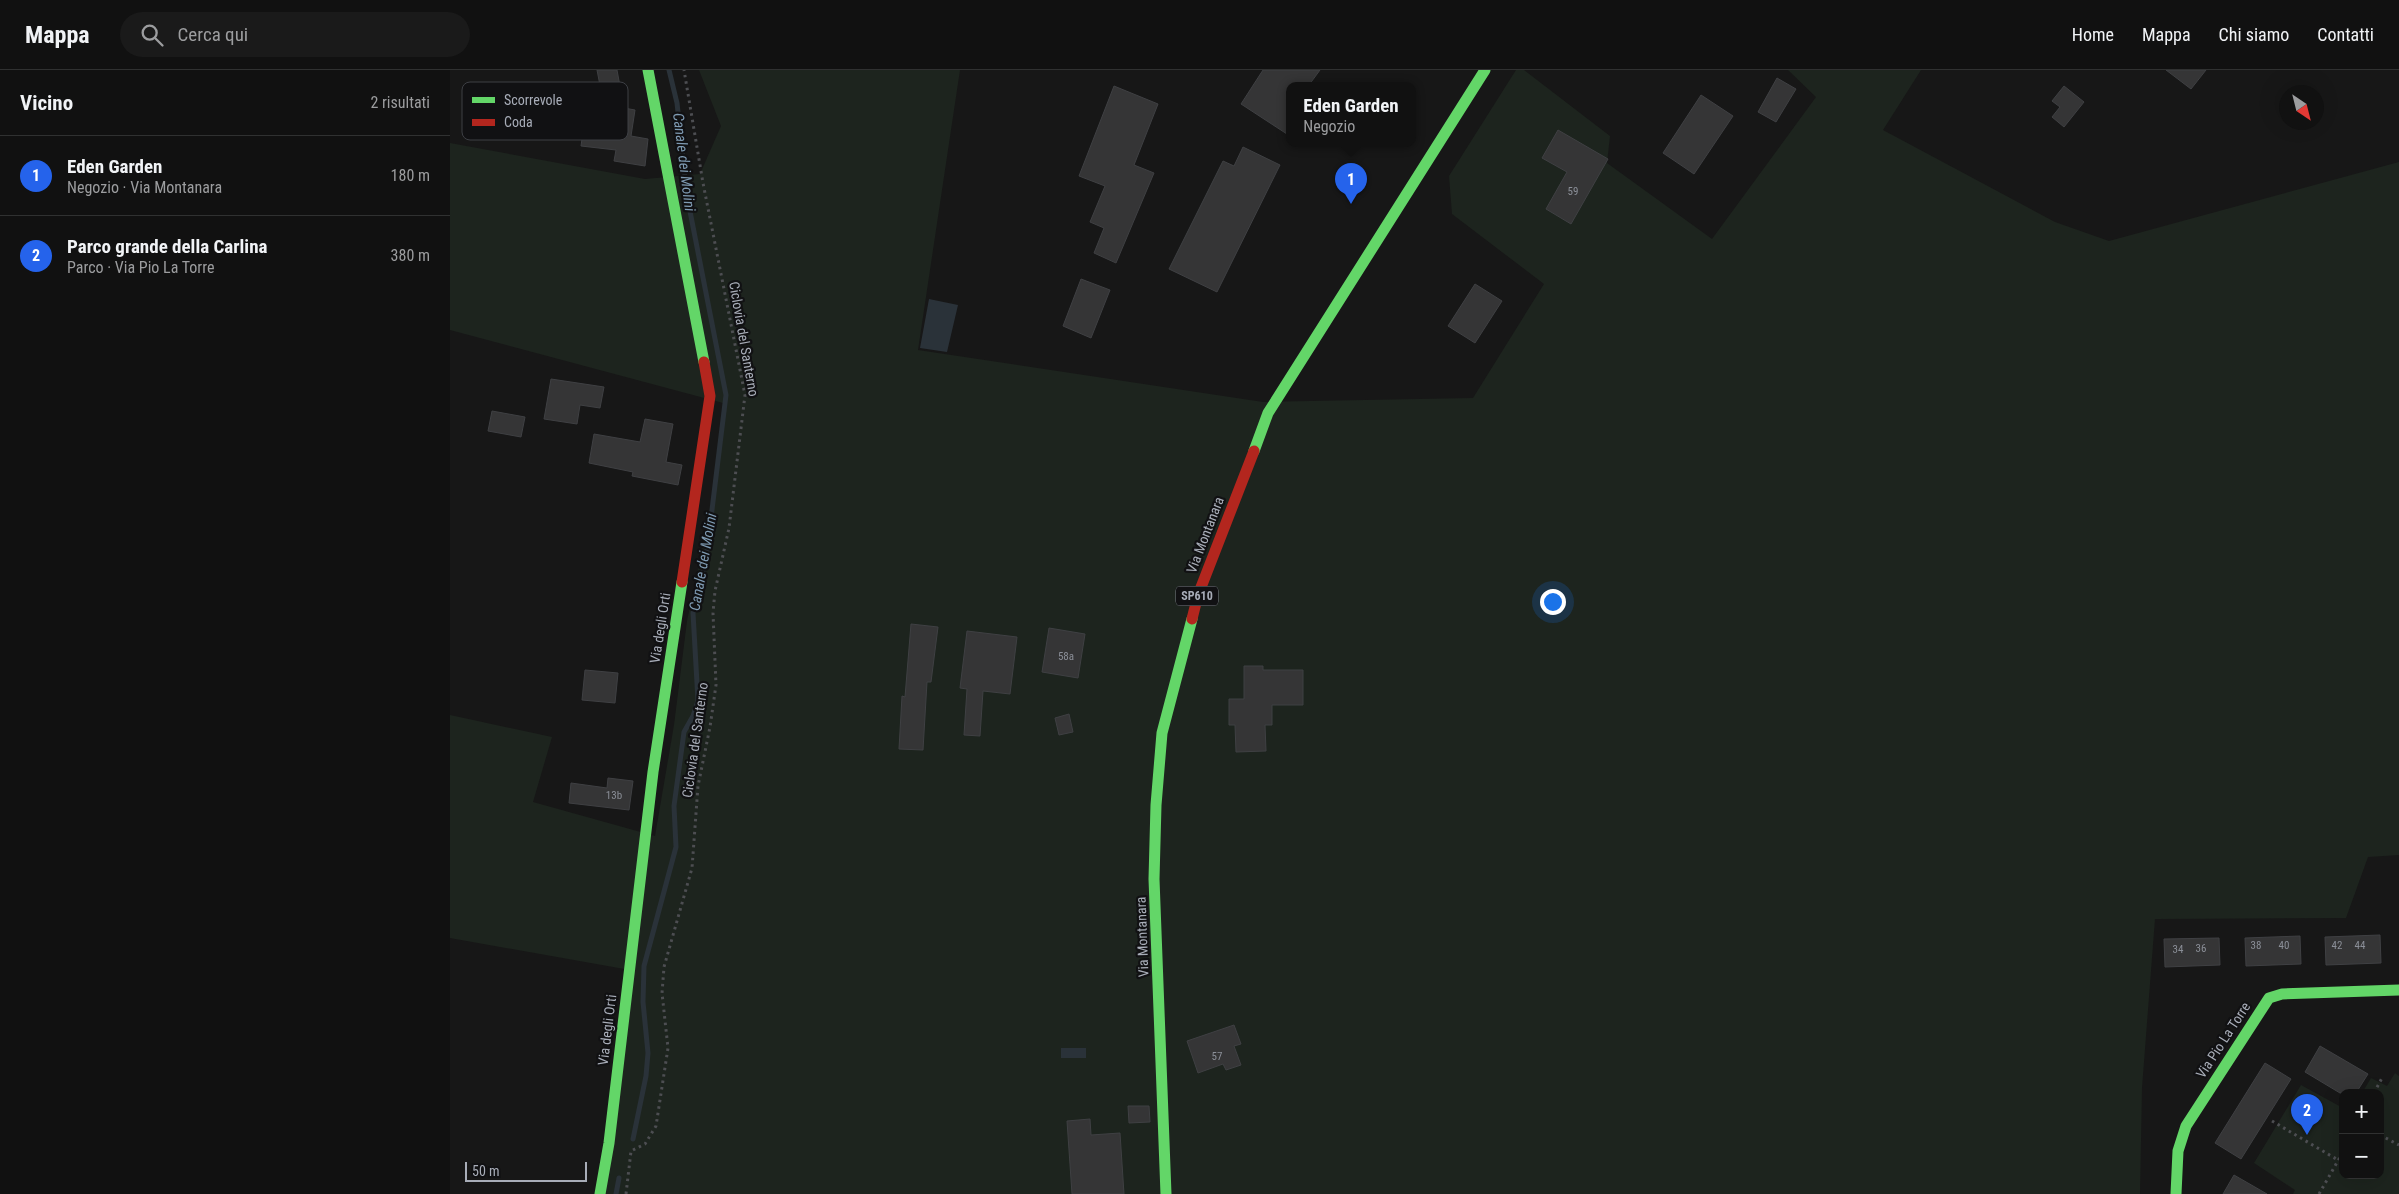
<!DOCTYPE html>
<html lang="it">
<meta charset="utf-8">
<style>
:root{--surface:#111;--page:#1a1a1a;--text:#f1f3f6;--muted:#9c9d9f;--line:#303131;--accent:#2563eb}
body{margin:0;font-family:"Roboto Condensed",sans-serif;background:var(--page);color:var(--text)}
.controls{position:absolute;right:15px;bottom:15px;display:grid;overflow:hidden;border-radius:10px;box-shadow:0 5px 20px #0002}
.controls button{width:45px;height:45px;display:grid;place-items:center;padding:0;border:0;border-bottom:1px solid var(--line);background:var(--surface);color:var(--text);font:25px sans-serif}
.compass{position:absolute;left:1829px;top:15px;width:45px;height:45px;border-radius:50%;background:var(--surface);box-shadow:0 5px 20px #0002;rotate:145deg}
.scale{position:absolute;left:15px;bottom:12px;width:122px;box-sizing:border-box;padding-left:5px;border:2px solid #a8adb8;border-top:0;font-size:14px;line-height:18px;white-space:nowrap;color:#a8adb8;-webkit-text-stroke:4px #111113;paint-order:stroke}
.you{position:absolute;left:1102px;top:531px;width:18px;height:18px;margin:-12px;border:4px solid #fff;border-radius:50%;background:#1a73e8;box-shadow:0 0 0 8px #1a73e833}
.badge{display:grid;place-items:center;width:32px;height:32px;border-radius:50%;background:var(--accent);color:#fff;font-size:16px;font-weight:700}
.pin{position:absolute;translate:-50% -41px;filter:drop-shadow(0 1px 2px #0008)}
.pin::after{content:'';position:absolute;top:26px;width:18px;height:15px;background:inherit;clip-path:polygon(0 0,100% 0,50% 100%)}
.popup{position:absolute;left:836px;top:12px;width:130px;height:65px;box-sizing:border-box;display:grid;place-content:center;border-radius:10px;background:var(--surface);filter:drop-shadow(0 1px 4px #0005);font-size:16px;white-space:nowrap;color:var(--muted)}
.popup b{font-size:19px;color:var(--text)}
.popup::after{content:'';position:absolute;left:50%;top:100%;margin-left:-10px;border:10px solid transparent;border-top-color:var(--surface)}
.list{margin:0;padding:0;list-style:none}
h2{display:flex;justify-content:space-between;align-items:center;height:65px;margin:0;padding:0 20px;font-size:21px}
h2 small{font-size:16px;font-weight:400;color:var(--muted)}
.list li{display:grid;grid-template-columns:32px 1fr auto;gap:15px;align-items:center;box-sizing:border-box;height:80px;padding:0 20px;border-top:1px solid var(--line)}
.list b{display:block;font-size:19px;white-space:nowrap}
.list p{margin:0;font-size:16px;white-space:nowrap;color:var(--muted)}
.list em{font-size:16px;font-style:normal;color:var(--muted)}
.icon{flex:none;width:28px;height:28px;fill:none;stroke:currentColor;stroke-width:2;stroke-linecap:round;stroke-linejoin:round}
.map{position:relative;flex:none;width:1949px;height:1124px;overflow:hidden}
header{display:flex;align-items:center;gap:30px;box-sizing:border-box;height:70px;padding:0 25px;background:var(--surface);border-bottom:1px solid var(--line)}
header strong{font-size:24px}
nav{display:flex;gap:28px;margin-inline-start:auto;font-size:18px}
.search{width:350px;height:45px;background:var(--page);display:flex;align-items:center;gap:12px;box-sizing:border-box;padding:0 18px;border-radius:28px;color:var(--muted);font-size:19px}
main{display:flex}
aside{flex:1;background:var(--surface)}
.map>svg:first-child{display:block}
.green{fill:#1d241e}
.water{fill:#2a3239}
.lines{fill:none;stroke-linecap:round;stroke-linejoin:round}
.stream{stroke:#2a3239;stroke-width:5}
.building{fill:#353536;stroke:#3f4043}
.path{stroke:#4d4e52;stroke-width:3;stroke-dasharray:2.5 4;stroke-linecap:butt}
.fast{stroke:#63d668;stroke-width:11}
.jam{stroke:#b3261e;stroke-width:11}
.labels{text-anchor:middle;stroke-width:4.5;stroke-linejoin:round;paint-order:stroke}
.number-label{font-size:11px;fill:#8b8f98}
.shield{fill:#111113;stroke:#7b7e86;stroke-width:1}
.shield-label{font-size:12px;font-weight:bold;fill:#a8adb8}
.street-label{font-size:14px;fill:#a8adb8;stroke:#111113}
.water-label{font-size:15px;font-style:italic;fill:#7f9bb3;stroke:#111113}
.key{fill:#111113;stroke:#3e4045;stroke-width:1}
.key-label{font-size:14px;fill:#a8adb8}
</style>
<header>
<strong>Mappa</strong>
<div class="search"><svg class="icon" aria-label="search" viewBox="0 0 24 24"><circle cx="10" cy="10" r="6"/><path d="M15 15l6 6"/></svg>Cerca qui</div>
<nav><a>Home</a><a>Mappa</a><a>Chi siamo</a><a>Contatti</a></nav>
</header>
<main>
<aside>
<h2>Vicino<small>2 risultati</small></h2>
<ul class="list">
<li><span class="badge">1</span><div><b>Eden Garden</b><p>Negozio · Via Montanara</p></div><em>180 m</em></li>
<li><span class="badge">2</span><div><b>Parco grande della Carlina</b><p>Parco · Via Pio La Torre</p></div><em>380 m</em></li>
</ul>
</aside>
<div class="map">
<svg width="1949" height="1124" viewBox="0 0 1949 1124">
<rect width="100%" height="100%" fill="#171717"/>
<path class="green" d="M249 0H510L468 280 813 332 1023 328 1094 214 1002 144 999 106 1066 0H1074L1160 66 1157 93 1262 169 1366 27 1338 0H1471L1433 60 1605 152 1659 171 1949 92V785L1918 787 1896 848 1705 849 1692 1018 1690 1124H147L180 900 0 868V645L102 667 83 732 205 766 224 655 237 551 262 433 273 333 0 260V73L195 109 250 104 271 56Z
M1945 1003 1949 1006V1124H1843L1845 1120 1804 1093 1851 1015 1893 1038V1105H1930V1023H1912L1921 1008 1937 1016Z"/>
<path class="water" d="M479 229 508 235 497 282 470 278Z
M611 978H636V988H611Z"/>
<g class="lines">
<path class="stream" d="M183 1069 196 1006 198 983 193 932 194 896 226 777 224 736 234 662 243 646 248 631 243 543 256 489 276 325 237 126 227 33 219 0
M166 1124 169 1108"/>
</g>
<path class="building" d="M147 0H167L174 38 185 40 181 66 198 69 195 96 164 91 166 80 131 76 134 55 138 56 141 34 154 36Z
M813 0H870L859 15H840V66L791 34Z
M1716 0H1756L1741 19Z
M1327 8 1346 19 1326 52 1308 42Z
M664 16 708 34 684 95 704 103 666 193 644 183 654 158 640 152 655 116 629 106Z
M1614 16 1634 32 1614 57 1602 47 1610 37 1602 31Z
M60 21 89 26 84 52 55 46Z
M1251 25 1283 46 1244 104 1213 83Z
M1108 60 1158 89 1121 154 1096 139 1117 102 1092 88Z
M793 77 830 95 767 222 719 199 773 91 784 96Z
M631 209 660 220 641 268 613 256Z
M1025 214 1052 231 1025 273 998 256Z
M101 309 154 317 150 338 130 335 127 354 94 349Z
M42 341 75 347 71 367 38 361Z
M195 349 223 354 216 392 232 395 228 415 182 406 183 402 139 393 144 364 190 372Z
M461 554 488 557 481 612H477L473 680 449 679 452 626 455 627Z
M599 558 635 564 628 608 592 602Z
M517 561 567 567 560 624 533 621 530 666 514 665 517 619 510 618Z
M794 596H813V600H853V635H822V655H815L816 681 786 682 785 655H779V629H794Z
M135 600 168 603 165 633 132 630Z
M619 644 623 662 609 665 605 648Z
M158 708 183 711 179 740 119 733 121 713 157 718Z
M1930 865 1931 893 1876 895 1875 867Z
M1850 866 1851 894 1796 896 1795 868Z
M1769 868 1770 895 1715 897 1714 869Z
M784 955 791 974 784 976 791 995 776 1000 773 994 748 1003 737 971Z
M1870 976 1918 1004 1906 1023H1890L1855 1002Z
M1815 993 1841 1009 1791 1089 1765 1073Z
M678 1036H699L700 1052 679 1053Z
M640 1049 641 1065 670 1063 674 1124H622L617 1051Z
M1784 1105 1817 1124H1773Z"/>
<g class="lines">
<path class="path" d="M1924 1023 1932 1008
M1822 1051 1888 1090
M1930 1065 1949 1075
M176 1124 181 1081 195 1074 206 1056 218 978 212 923 214 897 242 798 248 716 260 657 266 615 263 543 265 521 279 458 295 325 253 113 234 0
M1869 1124 1893 1082"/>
<path class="fast" d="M198 0 254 292
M804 381 818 343 1035 0
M150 1124 159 1073 203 702 232 512
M716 1124 704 809 706 735 712 663 742 549
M1726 1124 1728 1081 1736 1056 1819 928 1832 924 1949 920"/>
<path class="jam" d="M232 512 260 326 254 292
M742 549 748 525 804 381"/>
</g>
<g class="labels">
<g class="number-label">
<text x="1123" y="125">59</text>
<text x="616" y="590">58a</text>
<text x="164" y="729">13b</text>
<text x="1806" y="879">38</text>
<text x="1834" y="879">40</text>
<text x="1887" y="879">42</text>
<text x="1910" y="879">44</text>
<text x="1751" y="882">36</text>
<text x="1728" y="883">34</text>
<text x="767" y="990">57</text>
</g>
<rect class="shield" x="726" y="516.5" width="42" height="19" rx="4"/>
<g class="shield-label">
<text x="747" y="530">SP610</text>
</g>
<g class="street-label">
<text transform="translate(294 269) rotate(80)" y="5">Ciclovia del Santerno</text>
<text transform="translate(755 465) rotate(-69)" y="5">Via Montanara</text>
<text transform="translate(210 558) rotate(-81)" y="5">Via degli Orti</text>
<text transform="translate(245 670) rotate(-82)" y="5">Ciclovia del Santerno</text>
<text transform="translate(692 867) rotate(-92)" y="5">Via Montanara</text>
<text transform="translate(157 960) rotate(-83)" y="5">Via degli Orti</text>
<text transform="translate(1773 970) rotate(-57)" y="5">Via Pio La Torre</text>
</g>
<g class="water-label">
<text transform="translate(234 92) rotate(83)" y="5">Canale dei Molini</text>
<text transform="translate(253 492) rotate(-80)" y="5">Canale dei Molini</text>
</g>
</g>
<rect x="12" y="12" width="166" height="58" rx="8" class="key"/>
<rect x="22" y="27" width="23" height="6" fill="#63d668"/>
<rect x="22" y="49" width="23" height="7" fill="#b3261e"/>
<g class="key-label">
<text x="54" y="35">Scorrevole</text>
<text x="54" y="57">Coda</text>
</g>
</svg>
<div class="controls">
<button>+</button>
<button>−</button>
</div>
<svg class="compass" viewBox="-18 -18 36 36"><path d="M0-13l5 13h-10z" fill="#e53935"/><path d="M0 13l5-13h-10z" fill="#9c9d9f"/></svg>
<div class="scale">50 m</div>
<div class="you"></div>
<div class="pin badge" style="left:901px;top:134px">1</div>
<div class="popup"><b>Eden Garden</b>Negozio</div>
<div class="pin badge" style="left:1857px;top:1065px">2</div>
</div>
</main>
